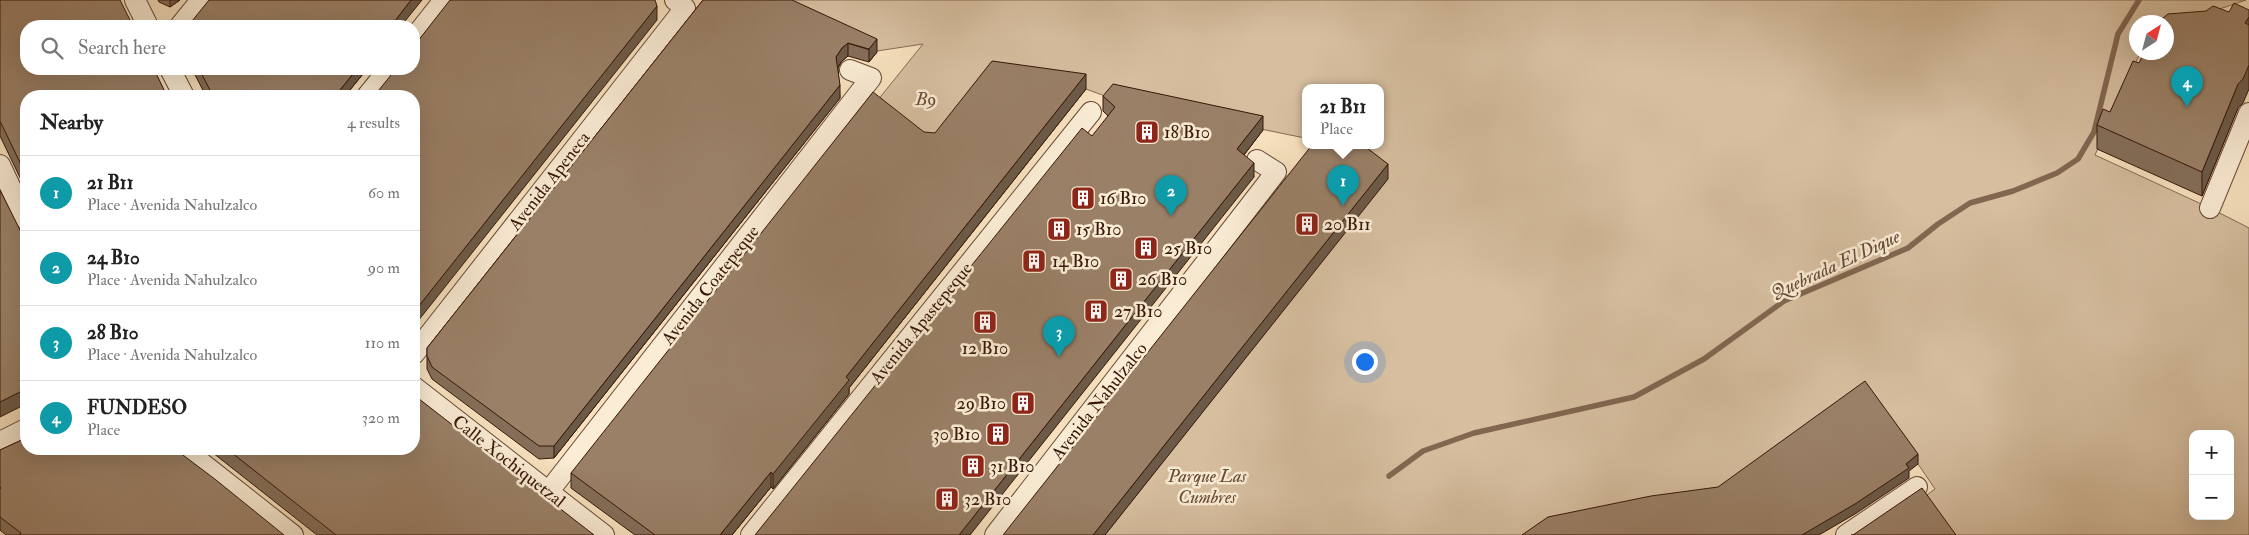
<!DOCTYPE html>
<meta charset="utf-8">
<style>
:root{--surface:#fff;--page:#f2f2f2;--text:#222;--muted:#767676;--line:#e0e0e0;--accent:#8f2418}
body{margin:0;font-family:"IM FELL Double Pica",serif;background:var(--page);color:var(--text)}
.controls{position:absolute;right:15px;bottom:15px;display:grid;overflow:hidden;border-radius:10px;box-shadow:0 5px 20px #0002}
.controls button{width:45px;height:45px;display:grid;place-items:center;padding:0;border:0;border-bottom:1px solid var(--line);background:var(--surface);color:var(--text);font:25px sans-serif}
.compass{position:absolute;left:2129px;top:15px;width:45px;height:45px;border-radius:50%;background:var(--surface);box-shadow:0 5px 20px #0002;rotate:36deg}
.you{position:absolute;left:1364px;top:361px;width:18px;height:18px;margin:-12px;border:4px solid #fff;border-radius:50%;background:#1a73e8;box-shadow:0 0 0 8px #1a73e833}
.badge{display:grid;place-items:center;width:32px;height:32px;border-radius:50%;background:var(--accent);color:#fff;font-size:16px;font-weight:700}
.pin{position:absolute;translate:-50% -41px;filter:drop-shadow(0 1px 2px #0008)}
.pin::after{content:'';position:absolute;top:26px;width:18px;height:15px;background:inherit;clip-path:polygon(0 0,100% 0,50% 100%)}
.popup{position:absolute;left:1302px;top:84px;width:82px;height:65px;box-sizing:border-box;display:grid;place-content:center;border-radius:10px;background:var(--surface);filter:drop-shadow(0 1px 4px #0005);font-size:16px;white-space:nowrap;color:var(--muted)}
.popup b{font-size:19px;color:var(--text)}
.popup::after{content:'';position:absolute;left:50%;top:100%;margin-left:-10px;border:10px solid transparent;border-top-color:var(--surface)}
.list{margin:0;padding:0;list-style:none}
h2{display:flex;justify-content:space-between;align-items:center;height:65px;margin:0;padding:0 20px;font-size:21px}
h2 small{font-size:16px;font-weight:400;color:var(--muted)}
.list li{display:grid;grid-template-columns:32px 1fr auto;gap:15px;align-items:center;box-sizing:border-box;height:75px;padding:0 20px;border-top:1px solid var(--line)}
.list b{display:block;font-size:19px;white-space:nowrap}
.list p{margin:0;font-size:16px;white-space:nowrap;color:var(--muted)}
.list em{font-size:16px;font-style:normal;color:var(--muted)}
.icon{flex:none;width:28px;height:28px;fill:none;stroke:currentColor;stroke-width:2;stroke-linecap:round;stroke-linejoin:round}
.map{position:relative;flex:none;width:2249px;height:535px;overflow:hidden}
.search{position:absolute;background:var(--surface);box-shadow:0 5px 20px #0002;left:20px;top:20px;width:400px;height:55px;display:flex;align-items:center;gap:12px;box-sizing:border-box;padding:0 18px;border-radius:20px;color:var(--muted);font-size:19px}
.panel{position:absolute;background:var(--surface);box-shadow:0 5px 20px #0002;left:20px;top:90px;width:400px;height:365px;border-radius:20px}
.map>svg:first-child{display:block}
.green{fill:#d6be9f;stroke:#866a54;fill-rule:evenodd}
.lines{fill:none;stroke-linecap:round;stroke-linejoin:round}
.stream{stroke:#826650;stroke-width:5.5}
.street-casing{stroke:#664936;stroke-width:22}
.street{stroke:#faecd5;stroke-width:20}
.wall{fill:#846e59;stroke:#361608}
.shaded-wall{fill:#6c5a48;stroke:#361608}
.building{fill:#9a8067;stroke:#361608}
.labels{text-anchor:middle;stroke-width:5;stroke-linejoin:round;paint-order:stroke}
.park-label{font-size:18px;font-style:italic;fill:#664835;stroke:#faecd5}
.poi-label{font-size:18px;fill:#361608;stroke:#faecd5;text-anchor:start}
.street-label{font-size:18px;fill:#361608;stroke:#faecd5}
.water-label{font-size:19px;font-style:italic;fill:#694c38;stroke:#faecd5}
</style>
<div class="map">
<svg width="2249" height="535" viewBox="0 0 2249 535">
<rect width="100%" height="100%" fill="#f7e1be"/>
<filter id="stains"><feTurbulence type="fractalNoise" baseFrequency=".004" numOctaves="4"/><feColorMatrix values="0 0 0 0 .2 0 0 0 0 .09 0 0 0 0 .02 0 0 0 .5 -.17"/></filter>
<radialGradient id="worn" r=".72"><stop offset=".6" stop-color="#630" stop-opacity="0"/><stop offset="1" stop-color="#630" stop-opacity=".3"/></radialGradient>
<path class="green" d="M760 0H2246L2167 27 2166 22H2136V52L2140 53 2095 155 2210 208 2249 228V535H1949L1923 498 1935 489 1918 464 1718 497 1537 535H1105L1387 179 1344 145H1380V87H1306L1305 138 1113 99 1086 89 1055 85 931 153 873 106 923 44 877 51ZM2193 434H2230V516H2193Z"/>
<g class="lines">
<path class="stream" d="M1389 476 1423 451 1474 433 1634 397 1704 359 1784 301 1908 248 1938 224 1970 203 2013 191 2057 173 2078 159 2094 132 2118 34 2139 0"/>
<g class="street-casing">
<path id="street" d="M135 0 148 26
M180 26 201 0
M414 38 444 0
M170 69 184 96
M367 96 389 69
M0 165 26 220
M2210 208 2249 113
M414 354 685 8 675 0
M414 387 604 535
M0 442 26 429
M184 449 293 535
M549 491 871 78 850 70
M751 535 1091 112
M995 535 1276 172 1257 160
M1846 535 1917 487"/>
</g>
<use href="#street" class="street"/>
</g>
<path class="wall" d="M0 0 26 96V190L0 136Z
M158 0H180L170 7 159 2Z
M703 0 877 52 869 62 848 56 842 61 838 68 840 98 554 458 539 459 432 379 427 369V348Z
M2139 63 2243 103 2238 108 2202 196 2097 149V125L2110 112Z
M192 69H367L345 96H206Z
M1086 89 849 388V394L773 489 771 487 732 535H635L571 488V473L935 133Z
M1103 96 1263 130 1244 155 1254 177 1108 116 1103 111Z
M26 436V449L284 535H6L0 530V450L26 438Z
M208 449H414L594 535H317Z"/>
<path class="shaded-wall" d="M170 0H180L170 7Z
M411 0H422L401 26H391Z
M657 6V20L414 326V312Z
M2249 17V41L2245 23Z
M877 39V52L869 62V49Z
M848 43V56L842 61 836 70V57L842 48Z
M2249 65V89L2243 103 2238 108 2202 196V172L2238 84Z
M357 69H367L345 96H335Z
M1086 74V89L849 388V394L773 489V474L846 377Z
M840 85V98L554 458V446Z
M1263 116V130L1237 164V149Z
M1254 163V177L970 535H959Z
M1388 164V179L1105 535H1093Z
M26 389V404L0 417V402Z
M1918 454V464L1909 471V478L1855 514 1819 535H1802L1906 464Z
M771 472V487L732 535H720Z"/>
<path class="building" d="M0 0H120L133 26H26V69H154L167 96H26V175L0 121Z
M209 0H411L391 26H188Z
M450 0H655L657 6 414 312V96H374L396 69H414V46Z
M703 0H792L877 39 869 49 848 43 842 48 836 57 840 85 554 446H539L432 367 427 356V348Z
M2234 3 2249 10V17L2245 23 2249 25V65L2243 79 2238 84 2202 172 2097 125 2103 109 2110 112 2133 61 2139 63 2144 52H2166V22H2158L2168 14 2206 11 2213 6 2229 12Z
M992 61 1086 74 846 377 849 380 773 474 771 472 720 535H655L571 473 873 92 924 132 935 133Z
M199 69H357L335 96H213Z
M1113 84 1263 116 1237 149 1254 163 959 535H755L1082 128 1092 136 1115 107 1103 96Z
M1312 145H1363L1388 164 1093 535H1003Z
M0 190 26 242V389L0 402Z
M1865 381 1918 454 1906 464 1909 468 1855 504 1802 535H1522L1548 517 1651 496 1718 487Z
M414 395 594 535H336L227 449H414Z
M26 438V449H175L216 480 284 535H20L21 533 0 517V489L1 488 0 487V450Z
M1922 488 1956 535H1851H1853Z"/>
<defs>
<g id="building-square" transform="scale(1.25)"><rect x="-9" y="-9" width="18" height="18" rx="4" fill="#8f2418" stroke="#faecd5"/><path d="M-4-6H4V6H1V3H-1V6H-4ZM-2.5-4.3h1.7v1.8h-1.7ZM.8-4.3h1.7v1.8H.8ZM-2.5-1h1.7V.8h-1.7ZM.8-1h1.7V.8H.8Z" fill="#fff"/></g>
</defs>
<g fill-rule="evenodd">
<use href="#building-square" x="1147" y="132"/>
<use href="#building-square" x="1083" y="198"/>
<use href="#building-square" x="1307" y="224"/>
<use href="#building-square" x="1059" y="229"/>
<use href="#building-square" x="1146" y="248"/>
<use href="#building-square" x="1034" y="261"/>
<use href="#building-square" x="1121" y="279"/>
<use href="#building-square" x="1096" y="311"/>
<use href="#building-square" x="985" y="322"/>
<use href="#building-square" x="1023" y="403"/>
<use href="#building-square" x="998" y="434"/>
<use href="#building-square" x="973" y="466"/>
<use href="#building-square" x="947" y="499"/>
</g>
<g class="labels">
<g class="park-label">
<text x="926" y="105">B9</text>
<text x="1207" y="482">Parque Las<tspan x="1207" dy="21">Cumbres</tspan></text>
</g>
<g class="poi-label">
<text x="1164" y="138">18 B10</text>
<text x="1100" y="204">16 B10</text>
<text x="1324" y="230">20 B11</text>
<text x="1076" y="235">15 B10</text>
<text x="1164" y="254">25 B10</text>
<text x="1052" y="267">14 B10</text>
<text x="1138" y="285">26 B10</text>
<text x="1114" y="317">27 B10</text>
<text x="985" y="354" text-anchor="middle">12 B10</text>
<text x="1006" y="409" text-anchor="end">29 B10</text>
<text x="980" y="440" text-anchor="end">30 B10</text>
<text x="990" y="472">31 B10</text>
<text x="964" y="505">32 B10</text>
</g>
<g class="street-label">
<text transform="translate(549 181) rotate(-52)" y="6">Avenida Apeneca</text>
<text transform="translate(710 285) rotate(-52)" y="6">Avenida Coatepeque</text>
<text transform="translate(921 323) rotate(-51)" y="6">Avenida Apastepeque</text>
<text transform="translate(1099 401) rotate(-52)" y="6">Avenida Nahulzalco</text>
<text transform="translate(509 461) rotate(38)" y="6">Calle Xochiquetzal</text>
</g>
<g class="water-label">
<text transform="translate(1835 264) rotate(-25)" y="7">Quebrada El Dique</text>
</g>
</g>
<rect width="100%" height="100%" filter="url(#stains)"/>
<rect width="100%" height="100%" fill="url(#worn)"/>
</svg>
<div class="controls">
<button>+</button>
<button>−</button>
</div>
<svg class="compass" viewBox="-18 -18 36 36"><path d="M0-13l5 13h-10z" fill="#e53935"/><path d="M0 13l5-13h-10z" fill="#767676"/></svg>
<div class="you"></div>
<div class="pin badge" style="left:1343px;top:206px;background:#0f9aa8">1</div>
<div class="popup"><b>21 B11</b>Place</div>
<div class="pin badge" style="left:1171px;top:216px;background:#0f9aa8">2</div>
<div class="pin badge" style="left:1059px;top:357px;background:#0f9aa8">3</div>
<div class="pin badge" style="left:2187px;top:107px;background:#0f9aa8">4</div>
<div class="search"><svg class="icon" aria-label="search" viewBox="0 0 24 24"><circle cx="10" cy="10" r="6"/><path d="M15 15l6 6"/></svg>Search here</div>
<section class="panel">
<h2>Nearby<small>4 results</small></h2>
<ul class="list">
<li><span class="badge" style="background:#0f9aa8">1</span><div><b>21 B11</b><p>Place · Avenida Nahulzalco</p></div><em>60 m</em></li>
<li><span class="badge" style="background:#0f9aa8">2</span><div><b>24 B10</b><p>Place · Avenida Nahulzalco</p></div><em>90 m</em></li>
<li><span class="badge" style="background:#0f9aa8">3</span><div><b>28 B10</b><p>Place · Avenida Nahulzalco</p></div><em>110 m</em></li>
<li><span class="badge" style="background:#0f9aa8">4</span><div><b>FUNDESO</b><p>Place</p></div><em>320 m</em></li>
</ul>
</section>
</div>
